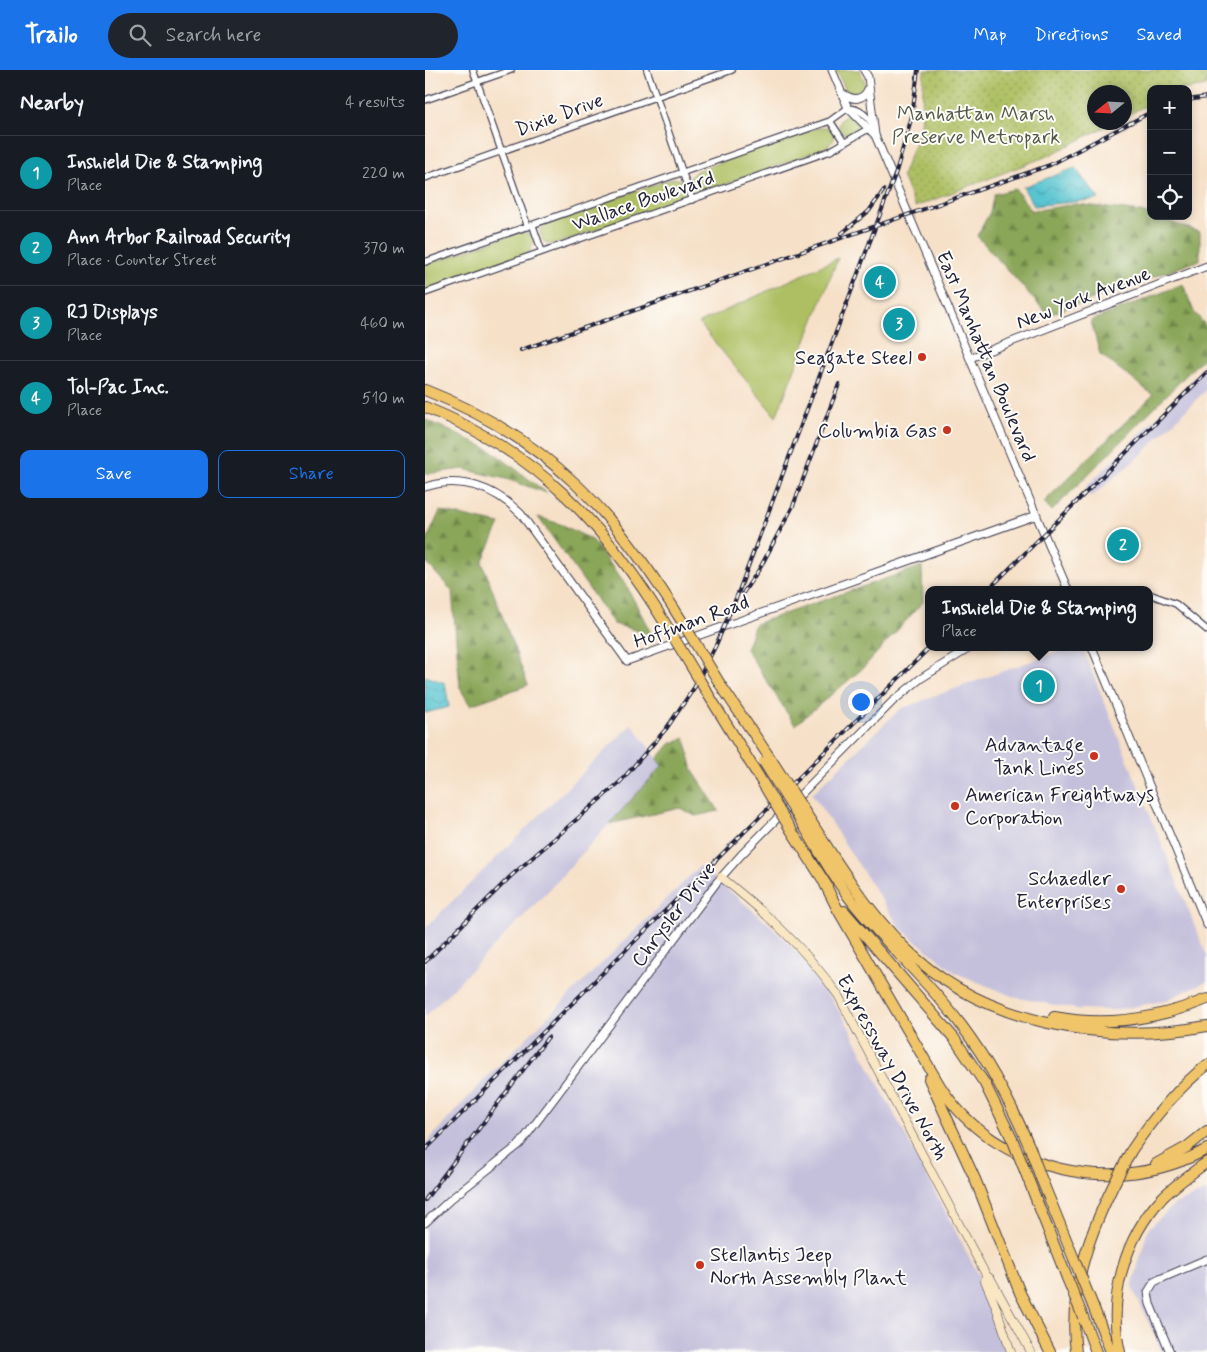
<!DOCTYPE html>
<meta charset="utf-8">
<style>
:root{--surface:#171b24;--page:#20242c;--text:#f1f3f6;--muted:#9ea1a6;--line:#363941;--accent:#1a73e8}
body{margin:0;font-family:Mynerve,sans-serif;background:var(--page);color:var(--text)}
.controls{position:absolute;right:15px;top:15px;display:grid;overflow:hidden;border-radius:10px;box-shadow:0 2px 8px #0003}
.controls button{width:45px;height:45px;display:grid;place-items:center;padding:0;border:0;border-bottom:1px solid var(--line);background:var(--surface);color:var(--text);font:25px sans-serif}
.compass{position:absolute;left:662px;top:15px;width:45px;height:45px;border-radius:50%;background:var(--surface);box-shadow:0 2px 8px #0003;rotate:252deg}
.you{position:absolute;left:435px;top:631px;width:18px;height:18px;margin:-12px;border:4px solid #fff;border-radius:50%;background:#1a73e8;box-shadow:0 0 0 8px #1a73e833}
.badge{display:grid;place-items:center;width:32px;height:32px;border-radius:50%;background:var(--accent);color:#fff;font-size:16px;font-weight:700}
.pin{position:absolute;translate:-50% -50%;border:2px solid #fff;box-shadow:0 1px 5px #0006}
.popup{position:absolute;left:500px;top:516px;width:228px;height:65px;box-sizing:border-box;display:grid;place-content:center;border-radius:10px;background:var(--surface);filter:drop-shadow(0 1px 4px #0005);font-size:16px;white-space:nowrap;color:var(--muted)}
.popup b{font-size:19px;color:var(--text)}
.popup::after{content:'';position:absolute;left:50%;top:100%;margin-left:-10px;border:10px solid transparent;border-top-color:var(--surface)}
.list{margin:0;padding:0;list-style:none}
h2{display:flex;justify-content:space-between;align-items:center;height:65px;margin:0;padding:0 20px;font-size:21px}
h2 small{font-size:16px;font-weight:400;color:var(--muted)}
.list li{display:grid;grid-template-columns:32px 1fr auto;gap:15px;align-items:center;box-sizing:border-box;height:75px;padding:0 20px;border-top:1px solid var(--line)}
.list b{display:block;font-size:19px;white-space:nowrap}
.list p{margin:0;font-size:16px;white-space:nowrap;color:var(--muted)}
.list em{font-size:16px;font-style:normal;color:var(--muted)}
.actions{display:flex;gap:10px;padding:15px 20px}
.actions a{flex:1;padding:11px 0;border:1px solid var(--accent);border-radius:10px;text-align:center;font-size:18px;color:var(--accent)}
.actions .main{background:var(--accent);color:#fff}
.icon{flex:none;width:28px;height:28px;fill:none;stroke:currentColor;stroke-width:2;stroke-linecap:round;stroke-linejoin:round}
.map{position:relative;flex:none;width:782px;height:1282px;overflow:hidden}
header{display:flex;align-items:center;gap:30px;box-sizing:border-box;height:70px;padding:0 25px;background:var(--accent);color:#fff}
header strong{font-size:24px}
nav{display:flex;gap:28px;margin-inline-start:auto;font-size:18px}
.search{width:350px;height:45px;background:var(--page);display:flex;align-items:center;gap:12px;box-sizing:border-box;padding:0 18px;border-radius:28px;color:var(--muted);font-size:19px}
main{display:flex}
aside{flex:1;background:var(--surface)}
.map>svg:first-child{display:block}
.industrial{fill:#c4c0db}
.green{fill:#adbf62;stroke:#68704e}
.forest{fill:url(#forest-firs);stroke:#56644a}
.park{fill:url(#park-dots);stroke:#68704e}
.water{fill:url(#water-waves);stroke:#3e7486}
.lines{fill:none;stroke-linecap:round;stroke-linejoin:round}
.minor-casing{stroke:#423e50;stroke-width:8}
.tertiary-casing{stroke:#423e50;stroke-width:9}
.secondary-casing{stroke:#423e50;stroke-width:9}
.motorway-casing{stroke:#423e50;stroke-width:12}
.minor{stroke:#fff;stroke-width:5.5}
.tertiary{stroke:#fff;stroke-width:7}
.secondary{stroke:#f9e7c3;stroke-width:8}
.motorway{stroke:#f0c469;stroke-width:10}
.rail-casing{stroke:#22223b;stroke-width:4}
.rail{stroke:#fdfcf7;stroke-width:2;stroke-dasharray:5.5;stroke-linecap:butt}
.motorway-bridge-casing{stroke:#423e50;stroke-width:12;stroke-linecap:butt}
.motorway-bridge{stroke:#f0c469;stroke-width:10}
.poi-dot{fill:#c8321e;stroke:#fdfcf7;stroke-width:2}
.labels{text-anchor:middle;stroke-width:4;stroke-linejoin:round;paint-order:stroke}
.park-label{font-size:20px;fill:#535949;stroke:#fdfcf7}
.street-label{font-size:20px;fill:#22223b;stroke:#fdfcf7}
.poi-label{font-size:20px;fill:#22223b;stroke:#fdfcf7;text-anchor:end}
</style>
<header>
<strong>Trailo</strong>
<div class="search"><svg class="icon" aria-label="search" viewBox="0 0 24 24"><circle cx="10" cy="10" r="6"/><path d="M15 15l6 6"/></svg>Search here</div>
<nav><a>Map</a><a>Directions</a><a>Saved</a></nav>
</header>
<main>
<aside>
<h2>Nearby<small>4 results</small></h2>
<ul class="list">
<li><span class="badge" style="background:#0f9aa8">1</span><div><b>Inshield Die &amp; Stamping</b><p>Place</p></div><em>220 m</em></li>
<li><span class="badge" style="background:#0f9aa8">2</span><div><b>Ann Arbor Railroad Security</b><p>Place · Counter Street</p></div><em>370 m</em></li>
<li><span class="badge" style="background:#0f9aa8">3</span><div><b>RJ Displays</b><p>Place</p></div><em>460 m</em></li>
<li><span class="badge" style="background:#0f9aa8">4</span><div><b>Tol-Pac Inc.</b><p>Place</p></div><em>510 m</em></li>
</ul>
<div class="actions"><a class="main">Save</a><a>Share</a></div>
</aside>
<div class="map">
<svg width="782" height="1282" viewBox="0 0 782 1282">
<defs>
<pattern id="forest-firs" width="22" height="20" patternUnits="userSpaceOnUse" patternTransform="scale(1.25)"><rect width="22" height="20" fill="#8aa658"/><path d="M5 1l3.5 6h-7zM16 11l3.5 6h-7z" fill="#70874a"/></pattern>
<pattern id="park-dots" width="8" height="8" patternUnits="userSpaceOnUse" patternTransform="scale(1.25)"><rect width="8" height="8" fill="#adbf62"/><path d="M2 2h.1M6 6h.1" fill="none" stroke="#8c9b52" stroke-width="1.8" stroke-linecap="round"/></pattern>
<pattern id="water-waves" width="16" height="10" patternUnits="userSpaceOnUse" patternTransform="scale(1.25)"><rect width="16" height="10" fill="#59c5d2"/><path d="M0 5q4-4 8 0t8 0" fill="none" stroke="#4da9b5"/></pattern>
</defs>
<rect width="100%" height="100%" fill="#fdfcf7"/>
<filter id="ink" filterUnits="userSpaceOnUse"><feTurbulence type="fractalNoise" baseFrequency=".02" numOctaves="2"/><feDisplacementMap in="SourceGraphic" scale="10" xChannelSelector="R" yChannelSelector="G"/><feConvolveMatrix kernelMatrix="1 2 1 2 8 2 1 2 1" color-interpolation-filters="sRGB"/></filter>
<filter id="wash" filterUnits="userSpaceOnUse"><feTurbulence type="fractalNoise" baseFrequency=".0096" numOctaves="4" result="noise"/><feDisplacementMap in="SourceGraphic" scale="20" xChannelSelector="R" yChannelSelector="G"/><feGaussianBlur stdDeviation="1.12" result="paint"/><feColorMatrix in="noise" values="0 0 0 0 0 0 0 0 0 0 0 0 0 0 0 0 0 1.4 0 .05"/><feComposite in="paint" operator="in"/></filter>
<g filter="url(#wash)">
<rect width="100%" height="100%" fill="#f6e0c7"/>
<path class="industrial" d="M782 293V319L717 384 666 427 660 418 754 325Z
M645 577H657L782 886V911L739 931 690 940 651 939 589 927 531 903 475 858 387 724 475 639Z
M207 654 237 696 124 820 0 947V858Z
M275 796 346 856 371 881 392 907 420 950 554 1206 582 1282H0V1074L61 1008Z
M782 1121V1282H737L707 1217 723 1159 750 1134Z"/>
<path class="green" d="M411 0H435L441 15 435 26 423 24Z
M414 55a9 9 0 1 1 18 0a9 9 0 1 1-18 0Z
M402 57 408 62 409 70 401 78 282 121H274L265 114V107L271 101 391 58Z
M249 108 256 110C262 118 259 126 252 131L131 174H123L117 170 115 160 124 151Z
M95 162 106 165 109 171 104 183 0 220V195Z
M413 188 351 347 274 253Z"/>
<path class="forest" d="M590 119 607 141 651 134 716 142 775 162V190L623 245 552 166 565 142 569 124Z
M758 214 769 242 782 257V284L627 441 619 432 728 325 675 284 666 251Z
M0 349 67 381 122 423 81 409 38 399 0 404Z
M15 441 75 454 57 492 103 615 45 635 35 618 27 521 0 491V474Z
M113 447 138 455 167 470 201 515 227 565 189 554Z
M497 496 498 532 437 599 370 655 321 579 330 554Z
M260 668 268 701 294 741 270 746 255 738 184 754 237 696 232 689 245 674Z"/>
<path class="park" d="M499 0H782L781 16 763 19H726V33L700 46V22H670V52L687 53 625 85 490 137 477 106 496 57Z"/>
<path class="water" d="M650 98 674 129 609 136 598 117Z
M0 606 20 613 24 637 0 643Z"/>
</g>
<g filter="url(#ink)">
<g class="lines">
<g class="minor-casing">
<path id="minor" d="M48 0 103 157
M222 0 267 130
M0 30 86 0
M405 51 419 72
M0 108 307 0
M108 156 117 182
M0 192 405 51 423 38C436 39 441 45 448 55
M0 223 405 81 443 59
M724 524 751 534 782 560"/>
</g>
<g class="tertiary-casing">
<path id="tertiary" d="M407 0 423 38 450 65
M439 0 443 7 450 65 643 520
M417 23C428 31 439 31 444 17
M545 288 782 196
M0 417C37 405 70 418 96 444L202 591 612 445
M667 577 782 855
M0 1153 27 1128 95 1074 292 812 316 785 467 632 495 609 546 577
M745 1282 725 1234 723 1222 729 1212 735 1209 782 1189"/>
</g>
<g class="secondary-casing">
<path id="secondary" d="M296 807C341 843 380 878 413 925L561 1205 566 1209 606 1282
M561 1205 560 1211 571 1237 586 1282"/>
</g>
<g class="motorway-casing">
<path id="motorway" d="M0 320C124 369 190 442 258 553
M0 337C115 384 180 454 243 558
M275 611 334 707
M295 614 347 691
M385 750C413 795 442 840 480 878 557 954 679 975 782 956
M379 756C394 781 408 807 426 830 455 867 490 899 520 935 557 978 583 1026 605 1078
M366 760 402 816
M399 812 413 840 515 1016C570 1103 693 1129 782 1079
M419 841 529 968 560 1014 588 1071
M629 947C681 957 733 949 782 929
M504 1009 550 1109 595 1223 625 1282
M706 1081C728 1048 751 1019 782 995
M731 1094 762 1077 782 1061
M600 1101 642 1208
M616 1108 649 1189
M668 1236 686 1282
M658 1247 671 1282
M651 1282C643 1224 663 1167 688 1116
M695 1282C682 1229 700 1167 737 1128 751 1114 767 1103 782 1092"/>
</g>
<use href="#minor" class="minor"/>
<use href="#tertiary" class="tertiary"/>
<use href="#secondary" class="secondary"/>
<use href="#motorway" class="motorway"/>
<g class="rail-casing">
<path id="rail" d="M763 30 782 27
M416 164 444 141 459 120
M96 280 625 95 726 42
M563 520 782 302
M318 523 335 498 368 436 414 314
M0 892 86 806 195 712 241 659 269 618 291 575 312 526 471 102 487 46 493 0
M0 1080 505 577
M0 1130 123 967"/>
</g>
<use href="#rail" class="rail"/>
<g class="motorway-bridge-casing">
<path id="motorway-bridge" d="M258 553 295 614
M243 558 275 611
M347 691 385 750
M339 692 379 756
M334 707 366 760
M588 1071 600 1101
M605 1078 616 1108
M688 1116 706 1081
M649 1189 668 1236
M642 1208 658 1247"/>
</g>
<use href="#motorway-bridge" class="motorway-bridge"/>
</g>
</g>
<g class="poi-dot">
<circle cx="497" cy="287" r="5"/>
<circle cx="522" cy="360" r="5"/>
<circle cx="669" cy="686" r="5"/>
<circle cx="530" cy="736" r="5"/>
<circle cx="696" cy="819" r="5"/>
<circle cx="275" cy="1195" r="5"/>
</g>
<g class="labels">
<g class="park-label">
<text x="551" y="50">Manhattan Marsh<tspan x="551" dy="23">Preserve Metropark</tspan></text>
</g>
<g class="street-label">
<text transform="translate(134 44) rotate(-20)" y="7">Dixie Drive</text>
<text transform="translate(218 130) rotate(-19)" y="7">Wallace Boulevard</text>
<text transform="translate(658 227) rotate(-21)" y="7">New York Avenue</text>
<text transform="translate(562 286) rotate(67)" y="7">East Manhattan Boulevard</text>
<text transform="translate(266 551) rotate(-20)" y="7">Hoffman Road</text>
<text transform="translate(248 844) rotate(-53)" y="7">Chrysler Drive</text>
<text transform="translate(468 997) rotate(61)" y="7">Expressway Drive North</text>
</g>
<g class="poi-label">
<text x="487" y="294">Seagate Steel</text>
<text x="512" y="367">Columbia Gas</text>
<text x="659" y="681">Advantage<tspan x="659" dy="23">Tank Lines</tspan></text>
<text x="540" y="731" text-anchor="start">American Freightways<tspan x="540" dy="23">Corporation</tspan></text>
<text x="686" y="815">Schaedler<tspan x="686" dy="23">Enterprises</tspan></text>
<text x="285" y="1191" text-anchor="start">Stellantis Jeep<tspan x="285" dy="23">North Assembly Plant</tspan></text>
</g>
</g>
</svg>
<div class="controls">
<button>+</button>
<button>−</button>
<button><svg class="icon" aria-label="locate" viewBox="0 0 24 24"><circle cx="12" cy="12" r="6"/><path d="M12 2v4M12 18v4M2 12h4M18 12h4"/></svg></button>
</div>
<svg class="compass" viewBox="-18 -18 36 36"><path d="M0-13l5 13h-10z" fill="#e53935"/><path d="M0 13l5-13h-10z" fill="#9ea1a6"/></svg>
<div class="you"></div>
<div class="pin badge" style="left:614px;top:616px;background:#0f9aa8">1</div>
<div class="popup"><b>Inshield Die &amp; Stamping</b>Place</div>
<div class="pin badge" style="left:698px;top:475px;background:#0f9aa8">2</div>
<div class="pin badge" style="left:474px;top:254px;background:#0f9aa8">3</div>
<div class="pin badge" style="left:455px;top:212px;background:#0f9aa8">4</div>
</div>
</main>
